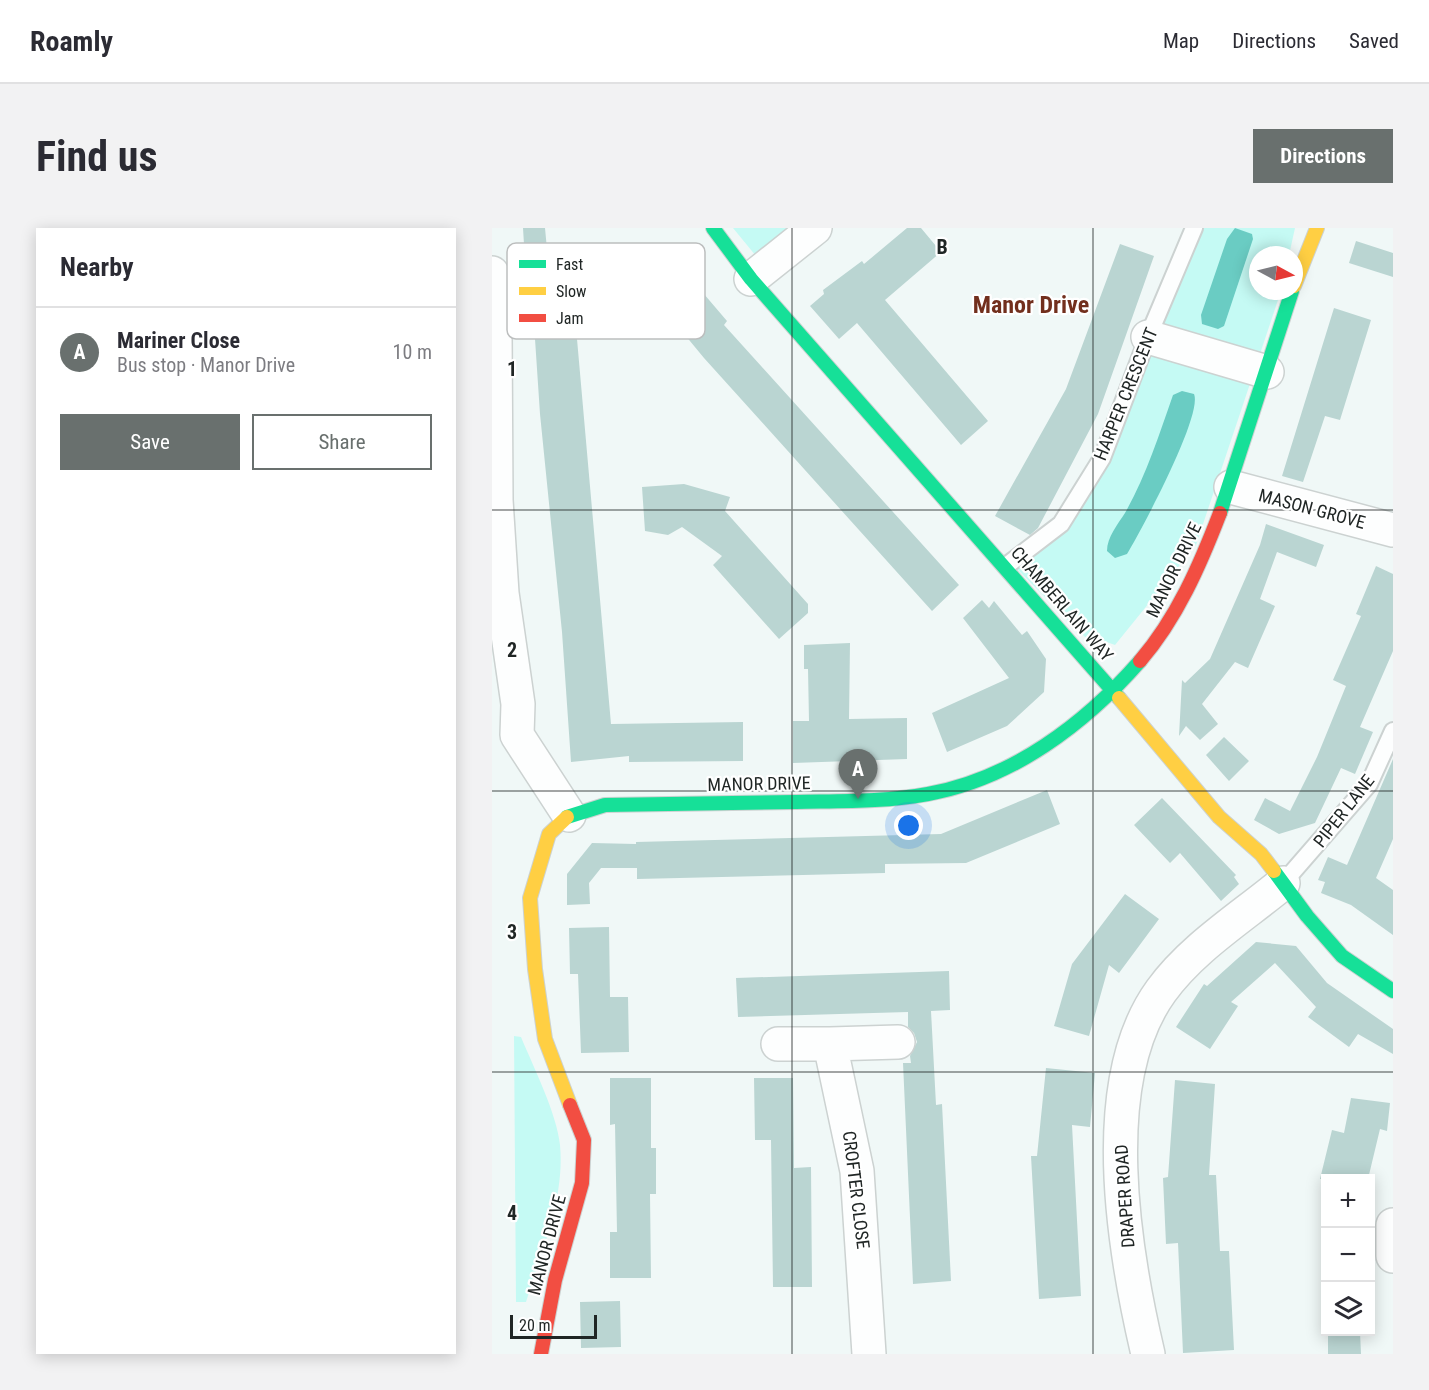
<!DOCTYPE html>
<meta charset="utf-8">
<style>
:root{--surface:#fff;--page:#f2f2f3;--text:#2b2b33;--muted:#7c7c81;--line:#e1e1e2;--accent:#69706e}
body{margin:0;font-family:"Roboto Condensed",sans-serif;background:var(--page);color:var(--text)}
.controls{position:absolute;right:18px;bottom:18px;display:grid;overflow:hidden;border-radius:0px;box-shadow:0 3px 15px #0003}
.controls button{width:54px;height:54px;display:grid;place-items:center;padding:0;border:0;border-bottom:2px solid var(--line);background:var(--surface);color:var(--text);font:30px sans-serif}
.compass{position:absolute;left:757px;top:18px;width:54px;height:54px;border-radius:50%;background:var(--surface);box-shadow:0 3px 15px #0003;rotate:97deg}
.scale{position:absolute;left:18px;bottom:15px;width:87px;box-sizing:border-box;padding-left:6px;border:3px solid #202625;border-top:0;font-size:16px;line-height:21px;white-space:nowrap;color:#202625;-webkit-text-stroke:4px #fff;paint-order:stroke}
.you{position:absolute;left:417px;top:598px;width:21px;height:21px;margin:-15px;border:4px solid #fff;border-radius:50%;background:#1a73e8;box-shadow:0 0 0 9px #1a73e833}
.badge{display:grid;place-items:center;width:39px;height:39px;border-radius:50%;background:var(--accent);color:#fff;font-size:20px;font-weight:700}
.pin{position:absolute;translate:-50% -50px;filter:drop-shadow(0 2px 3px #0008)}
.pin::after{content:'';position:absolute;top:32px;width:21px;height:18px;background:inherit;clip-path:polygon(0 0,100% 0,50% 100%)}
.list{margin:0;padding:0;list-style:none}
h2{display:flex;justify-content:space-between;align-items:center;height:78px;margin:0;padding:0 24px;font-size:26px}
h2 small{font-size:20px;font-weight:400;color:var(--muted)}
.list li{display:grid;grid-template-columns:39px 1fr auto;gap:18px;align-items:center;box-sizing:border-box;height:90px;padding:0 24px;border-top:2px solid var(--line)}
.list b{display:block;font-size:22px;white-space:nowrap}
.list p{margin:0;font-size:20px;white-space:nowrap;color:var(--muted)}
.list em{font-size:20px;font-style:normal;color:var(--muted)}
.actions{display:flex;gap:12px;padding:18px 24px}
.actions a{flex:1;padding:14px 0;border:2px solid var(--accent);border-radius:0px;text-align:center;font-size:21px;color:var(--accent)}
.actions .main{background:var(--accent);color:#fff}
.icon{flex:none;width:33px;height:33px;fill:none;stroke:currentColor;stroke-width:2;stroke-linecap:round;stroke-linejoin:round}
.map{position:relative;flex:none;width:901px;height:1126px;overflow:hidden;border-radius:0px}
header{display:flex;align-items:center;gap:36px;box-sizing:border-box;height:84px;padding:0 30px;background:var(--surface);border-bottom:2px solid var(--line)}
header strong{font-size:28px}
nav{display:flex;gap:33px;margin-inline-start:auto;font-size:21px}
.intro{display:flex;align-items:center;justify-content:space-between;box-sizing:border-box;height:144px;padding:0 36px}
h1{margin:0;font-size:42px}
.button{padding:15px 27px;border-radius:0px;background:var(--accent);color:#fff;font-size:21px;font-weight:700}
main{display:flex;gap:36px;padding:0 36px}
aside{flex:1;background:var(--surface);border-radius:0px;box-shadow:0 3px 15px #0003}
.map>svg:first-child{display:block}
.green{fill:#c5faf4}
.water{fill:#6accc3}
.building{fill:#bad5d2}
.lines{fill:none;stroke-linecap:round;stroke-linejoin:round}
.lane-casing{stroke:#ccd2d1;stroke-width:20}
.street-casing{stroke:#ccd2d1;stroke-width:36}
.fast-casing{stroke:#ccd2d1;stroke-width:16}
.slow-casing{stroke:#ccd2d1;stroke-width:16}
.jam-casing{stroke:#ccd2d1;stroke-width:16}
.lane{stroke:#fdfefe;stroke-width:16}
.street{stroke:#fdfefe;stroke-width:33}
.fast{stroke:#16e098;stroke-width:14}
.slow{stroke:#ffcf43;stroke-width:14}
.jam{stroke:#f24e42;stroke-width:14}
.grid{fill:none;stroke:#202625;stroke-width:1.5;stroke-opacity:0.55}
.labels{text-anchor:middle;stroke-width:4.5;stroke-linejoin:round;paint-order:stroke}
.street-label{font-size:18px;fill:#202625;stroke:#fff}
.district-label{font-size:24px;font-weight:bold;fill:#722f1d;stroke:#fff}
.key{fill:#fff;stroke:#bcbebe;stroke-width:1.5}
.key-label{font-size:16px;fill:#202625}
.grid-label{font-size:20px;text-anchor:middle;font-weight:bold;fill:#202625;stroke:#fff;stroke-width:4.5;stroke-linejoin:round;paint-order:stroke}
</style>
<header>
<strong>Roamly</strong>
<nav><a>Map</a><a>Directions</a><a>Saved</a></nav>
</header>
<div class="intro"><h1>Find us</h1><a class="button">Directions</a></div>
<main>
<aside>
<h2>Nearby<small></small></h2>
<ul class="list">
<li><span class="badge">A</span><div><b>Mariner Close</b><p>Bus stop · Manor Drive</p></div><em>10 m</em></li>
</ul>
<div class="actions"><a class="main">Save</a><a>Share</a></div>
</aside>
<div class="map">
<svg width="901" height="1126" viewBox="0 0 901 1126">
<rect width="100%" height="100%" fill="#f0f8f7"/>
<path class="green" d="M241 0H296L264 28Z
M708 0H803L797 27H766V63H789L704 317 623 417 606 411 596 412 522 338 573 299Z
M22 808 29 809C41 838 65 886 68 917 73 971 49 1024 34 1074H24Z"/>
<path class="water" d="M743 0 760 6 761 11 732 98 726 101 710 96 709 87 735 11Z
M690 163 702 166C711 187 649 303 635 326L623 330 615 323C615 309 626 296 633 285 654 248 667 207 681 167Z"/>
<path class="building" d="M31 0H53L56 32 89 29 93 75 82 77 119 496 251 494V533L137 534V528L79 534 70 404 48 186 41 81H36Z
M415 0H429L449 24 393 72 496 193 469 217 365 95 347 111 318 78 332 66 331 62 370 33 372 36Z
M864 13 901 25V49L857 35Z
M159 15 166 22 171 18 235 93 232 97 467 357 440 383 212 130 174 84 182 77 142 28Z
M628 16 662 28 606 186 546 300 538 307 503 288 574 161Z
M842 80 879 92 848 192 833 188 811 254 790 248Z
M192 256 238 269 233 283 316 376V385L287 411 221 337 230 328 190 299 176 307 153 303 150 259Z
M774 296 832 317 824 339 785 324 768 371 783 378 756 440 743 434 710 476 726 496 708 512 694 498 687 508 690 452 693 455 718 431 768 317Z
M884 338 901 346V423L868 499 881 504 863 546 849 540 823 595 787 606 762 592 773 570 798 583 825 529 854 458 841 452 869 388 864 386Z
M490 372 497 380 502 373 530 407 535 403 554 431 552 464 515 498 455 524 440 485 517 450 471 390Z
M358 415 357 491 415 490V531L301 535V493H317L316 441H312V417Z
M732 509 757 533 737 553 714 527Z
M901 531V611L884 650 901 662V707L859 677 829 665 833 654 826 652 836 629 855 637Z
M555 562 568 596 474 635 393 636V645L145 651V640H109L97 655 98 676 75 677V646L100 615 144 616V614L449 606Z
M670 570 744 647 742 649 747 656 729 673 688 625 678 635 642 597Z
M633 666 667 691 627 745 617 737 597 808 562 798 580 736Z
M117 699 118 769H136L137 824 89 825 86 746H78L77 700Z
M764 714 804 718 835 755 901 801V826L866 806 857 819 816 789 824 779 783 735 739 774 746 778 718 821 684 799 712 756 715 758Z
M457 743 458 782 439 783 444 877 450 876 459 1053 421 1056 411 835H419L418 828 425 814 422 805 416 799V784L246 789 244 750Z
M554 840 603 845 598 899 580 897 589 1068 547 1071 539 928H545Z
M118 850H159V920H164V966H158L159 1050H118V1004H125L123 896 118 897Z
M262 850H301L302 940 319 939 320 1059H281L279 912H263Z
M683 852 723 856 717 947H724L728 1023H737L742 1122 691 1125 686 1015 674 1016 671 950 676 949Z
M859 870 898 875 895 903 888 901 876 951H828L840 902 852 905Z
M128 1073 129 1119 89 1120 88 1074Z
M836 1104H868L869 1126H836Z"/>
<g class="lines">
<g class="lane-casing">
<path id="lane" d="M514 338 569 296 610 230 656 109 702 0
M791 655 877 556 901 503"/>
</g>
<g class="street-casing">
<path id="street" d="M0 45 3 104 4 272 10 365 26 476 25 507 77 587
M259 51 323 0
M656 109 775 144
M739 259 901 302
M286 816H338L365 943 377 1126
M338 816 406 814
M901 997V1028
M656 1126C632 1024 603 854 669 763 700 720 750 689 791 655"/>
</g>
<g class="fast-casing">
<path id="fast" d="M221 0 259 51 627 470
M728 285 800 63
M75 589 113 577C177 576 241 575 304 574 348 573 393 574 436 566 520 551 593 496 648 433
M782 643 815 688 850 728 901 763"/>
</g>
<g class="slow-casing">
<path id="slow" d="M802 58 825 0
M627 470 727 589 769 626 782 643
M75 589 57 606 38 670 43 741 53 811 78 877"/>
</g>
<g class="jam-casing">
<path id="jam" d="M648 433C685 390 708 337 728 285
M49 1126 63 1052 90 955 92 912 78 877"/>
</g>
<use href="#lane" class="lane"/>
<use href="#street" class="street"/>
<use href="#fast" class="fast"/>
<use href="#slow" class="slow"/>
<use href="#jam" class="jam"/>
</g>
<path class="grid" d="M300 0V1126M601 0V1126M0 282H901M0 563H901M0 844H901"/>
<g class="labels">
<g class="street-label">
<text transform="translate(634 166) rotate(-68)" y="6">HARPER CRESCENT</text>
<text transform="translate(820 281) rotate(15)" y="6">MASON GROVE</text>
<text transform="translate(682 342) rotate(-64)" y="6">MANOR DRIVE</text>
<text transform="translate(570 376) rotate(49)" y="6">CHAMBERLAIN WAY</text>
<text transform="translate(267 556) rotate(-1)" y="6">MANOR DRIVE</text>
<text transform="translate(852 583) rotate(-52)" y="6">PIPER LANE</text>
<text transform="translate(364 962) rotate(83)" y="6">CROFTER CLOSE</text>
<text transform="translate(633 968) rotate(-94)" y="6">DRAPER ROAD</text>
<text transform="translate(55 1017) rotate(-75)" y="6">MANOR DRIVE</text>
</g>
<g class="district-label">
<text x="539" y="85">Manor Drive</text>
</g>
</g>
<rect x="15" y="15" width="198" height="96" rx="9" class="key"/>
<rect x="27" y="32" width="27" height="8" fill="#16e098"/>
<rect x="27" y="59" width="27" height="8" fill="#ffcf43"/>
<rect x="27" y="86" width="27" height="8" fill="#f24e42"/>
<g class="key-label">
<text x="64" y="42">Fast</text>
<text x="64" y="69">Slow</text>
<text x="64" y="96">Jam</text>
</g>
<g class="grid-label">
<text x="450" y="26">B</text>
<text x="20" y="148">1</text>
<text x="20" y="429">2</text>
<text x="20" y="711">3</text>
<text x="20" y="992">4</text>
</g>
</svg>
<div class="controls">
<button>+</button>
<button>−</button>
<button><svg class="icon" aria-label="layers" viewBox="0 0 24 24"><path d="M12 4l9 5-9 5-9-5zM3 14l9 5 9-5"/></svg></button>
</div>
<svg class="compass" viewBox="-18 -18 36 36"><path d="M0-13l5 13h-10z" fill="#e53935"/><path d="M0 13l5-13h-10z" fill="#7c7c81"/></svg>
<div class="scale">20 m</div>
<div class="you"></div>
<div class="pin badge" style="left:366px;top:571px">A</div>
</div>
</main>
